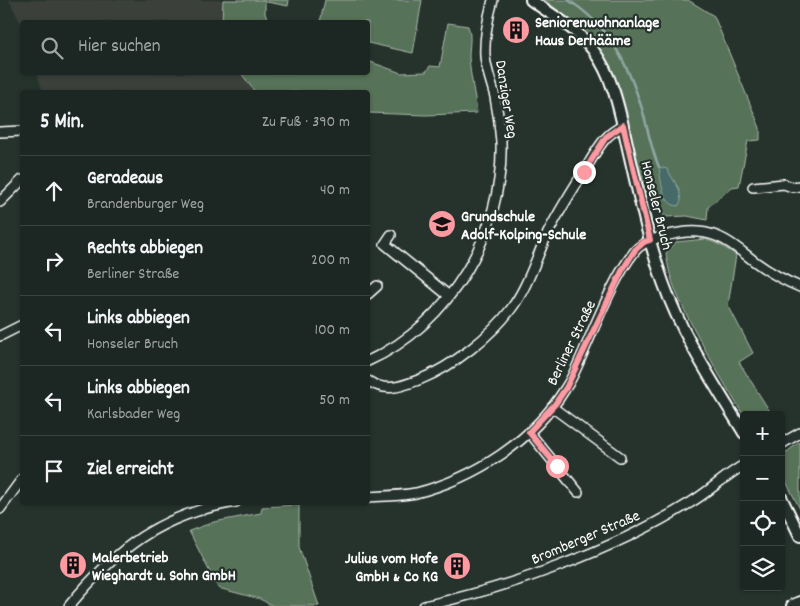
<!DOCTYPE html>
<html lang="de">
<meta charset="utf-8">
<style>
:root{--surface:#1c2622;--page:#29322f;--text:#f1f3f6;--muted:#a0a5a5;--line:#3a4340}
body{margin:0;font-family:Dekko,sans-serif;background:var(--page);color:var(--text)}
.controls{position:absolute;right:15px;bottom:15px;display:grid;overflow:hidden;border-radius:5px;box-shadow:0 1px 4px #0004}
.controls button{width:45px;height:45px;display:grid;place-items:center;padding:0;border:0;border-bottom:1px solid var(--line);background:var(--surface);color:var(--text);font:25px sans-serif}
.stop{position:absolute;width:15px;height:15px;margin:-11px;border:4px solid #ff9aa2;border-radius:50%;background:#fff}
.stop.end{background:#ff9aa2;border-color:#fff;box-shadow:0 1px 5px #0008}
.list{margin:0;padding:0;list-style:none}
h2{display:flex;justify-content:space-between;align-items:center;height:65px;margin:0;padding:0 20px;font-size:21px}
h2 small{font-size:16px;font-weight:400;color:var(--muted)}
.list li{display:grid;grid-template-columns:32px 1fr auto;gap:15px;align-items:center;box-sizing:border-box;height:70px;padding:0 20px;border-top:1px solid var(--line)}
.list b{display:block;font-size:19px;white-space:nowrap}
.list p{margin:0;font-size:16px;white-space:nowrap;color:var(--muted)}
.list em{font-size:16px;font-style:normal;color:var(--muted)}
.icon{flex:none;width:28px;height:28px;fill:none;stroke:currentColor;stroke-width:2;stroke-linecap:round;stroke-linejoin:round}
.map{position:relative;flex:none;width:800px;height:606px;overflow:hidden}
.search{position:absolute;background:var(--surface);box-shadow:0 1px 4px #0004;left:20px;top:20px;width:350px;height:55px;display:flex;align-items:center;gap:12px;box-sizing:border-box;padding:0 18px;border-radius:5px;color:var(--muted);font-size:19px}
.panel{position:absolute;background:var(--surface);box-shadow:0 1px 4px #0004;left:20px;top:90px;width:350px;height:415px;border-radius:5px}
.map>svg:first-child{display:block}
.built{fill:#3b413a}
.green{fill:#577258;stroke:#abb8ac}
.water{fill:#456a68;stroke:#8fa6a4}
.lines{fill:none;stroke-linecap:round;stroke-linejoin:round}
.stream{stroke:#8fa6a4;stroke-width:2.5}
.minor-casing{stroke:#fff;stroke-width:12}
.tertiary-casing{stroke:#fff;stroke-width:14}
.primary-casing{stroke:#fff;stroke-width:16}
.minor{stroke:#26332d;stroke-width:9}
.tertiary{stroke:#26332d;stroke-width:10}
.primary{stroke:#26332d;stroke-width:12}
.route{stroke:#ff9aa2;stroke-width:6}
.labels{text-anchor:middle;stroke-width:4.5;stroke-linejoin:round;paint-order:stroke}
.poi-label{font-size:16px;font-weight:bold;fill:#fff;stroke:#26332d;text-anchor:start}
.street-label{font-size:16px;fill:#fff;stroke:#26332d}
</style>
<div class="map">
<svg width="800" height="606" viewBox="0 0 800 606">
<rect width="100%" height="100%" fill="#26332d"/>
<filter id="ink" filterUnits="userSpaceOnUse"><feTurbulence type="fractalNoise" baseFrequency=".02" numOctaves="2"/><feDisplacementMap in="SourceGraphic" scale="10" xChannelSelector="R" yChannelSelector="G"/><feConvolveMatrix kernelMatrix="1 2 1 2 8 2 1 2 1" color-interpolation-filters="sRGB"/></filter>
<g filter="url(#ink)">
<path class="built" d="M9 0H223L222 22H22V26Z
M37 73H241L255 92H43Z"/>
<path class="green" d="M223 0H265V14L269 22H222Z
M267 0H289L288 6 267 2Z
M325 0H422L413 53 368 43V22H320Z
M544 0H688L714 16 760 128V140L748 141 739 186 732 187 708 207 707 220 687 216 666 217 659 212 646 193 620 91 605 57 586 33 570 19Z
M448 23 468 26C472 37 469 46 469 57 470 76 475 94 477 113L426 115 368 113V92H255L241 73 368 72V61L401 73 426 72 430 66 440 67Z
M706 239 722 246 736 255 728 305 753 353 739 362 772 415H744V416C726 387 710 359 694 329 681 304 669 281 666 253L676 242Z
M799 442 800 445V509L781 472 782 456Z
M299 505V547L319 606H273L260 599 218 588 189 531 214 522 261 513 262 507Z"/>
<path class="water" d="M659 167 667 169 679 189 681 201 678 206C662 205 661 180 659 167Z"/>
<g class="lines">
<path class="stream" d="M568 0C610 26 629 66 643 112 648 130 651 149 659 167"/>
<g class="minor-casing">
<path id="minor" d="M0 132 22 131
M753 187 784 184 792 187 800 186
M0 202 22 180
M391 235 385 244 449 296
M368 294 377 286
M0 336 22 325
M368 361C450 324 504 232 501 142 500 127 498 112 495 97 492 84 486 70 485 56 484 38 488 18 493 0
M368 381C387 393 402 386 421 379 453 366 491 336 511 309 527 288 535 261 546 237 556 216 568 197 580 178 588 166 598 145 608 136 612 132 618 129 623 125
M552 407 620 457
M529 432 578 492
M781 444 800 433
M368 497C383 496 401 496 416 493 475 478 533 441 565 389 572 379 577 367 582 355 596 324 614 277 635 251 645 238 682 231 698 232 721 233 737 248 754 261 769 272 783 280 800 287
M0 509 22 479
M69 606C116 549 160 514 236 502
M424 606C511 587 612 551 688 504 708 493 724 476 744 465"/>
</g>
<g class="tertiary-casing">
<path id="tertiary" d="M531 0C552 15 577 29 593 50 615 79 621 118 629 153 639 196 648 240 663 282 682 336 714 384 744 433
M781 497 800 536"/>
</g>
<g class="primary-casing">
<path id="primary" d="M793 606 800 603"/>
</g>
<use href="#minor" class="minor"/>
<use href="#tertiary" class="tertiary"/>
<use href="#primary" class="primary"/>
</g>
</g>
<g class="lines" filter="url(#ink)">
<path class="route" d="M557 466 529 432 555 404 566 388 622 271 635 250 644 242 650 240 623 125 606 137 584 172"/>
</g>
<defs>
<g id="building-disc" transform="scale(1.4375)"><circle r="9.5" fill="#ff9aa2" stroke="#26332d"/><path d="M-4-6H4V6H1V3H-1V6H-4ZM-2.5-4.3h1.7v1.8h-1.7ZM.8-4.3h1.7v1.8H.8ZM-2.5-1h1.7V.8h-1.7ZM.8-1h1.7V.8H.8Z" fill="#111"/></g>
<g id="school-disc" transform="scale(1.4375)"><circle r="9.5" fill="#ff9aa2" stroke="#26332d"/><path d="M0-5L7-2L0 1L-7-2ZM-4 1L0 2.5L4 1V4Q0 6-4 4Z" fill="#111"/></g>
</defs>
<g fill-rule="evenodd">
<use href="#building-disc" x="516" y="30"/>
<use href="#school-disc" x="442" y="224"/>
<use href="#building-disc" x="73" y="565"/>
<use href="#building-disc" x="457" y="566"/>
</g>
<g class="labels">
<g class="poi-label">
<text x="535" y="27">Seniorenwohnanlage<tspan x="535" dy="18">Haus Derhääme</tspan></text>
<text x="461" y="221">Grundschule<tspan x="461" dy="18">Adolf-Kolping-Schule</tspan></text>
<text x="92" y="562">Malerbetrieb<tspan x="92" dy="18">Wieghardt u. Sohn GmbH</tspan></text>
<text x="438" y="563" text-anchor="end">Julius vom Hofe<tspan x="438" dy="18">GmbH &amp; Co KG</tspan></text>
</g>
<g class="street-label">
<text transform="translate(508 99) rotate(81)" y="6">Danziger Weg</text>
<text transform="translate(658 205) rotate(76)" y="6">Honseler Bruch</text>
<text transform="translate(570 342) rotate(-64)" y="6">Berliner Straße</text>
<text transform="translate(585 536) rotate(-23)" y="6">Bromberger Straße</text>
</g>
</g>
</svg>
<div class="controls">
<button>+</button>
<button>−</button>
<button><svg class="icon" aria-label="locate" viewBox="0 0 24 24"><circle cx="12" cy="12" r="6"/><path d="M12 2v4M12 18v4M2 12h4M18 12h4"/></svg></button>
<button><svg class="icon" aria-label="layers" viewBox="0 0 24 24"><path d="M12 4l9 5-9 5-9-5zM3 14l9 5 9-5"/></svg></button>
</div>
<div class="stop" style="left:557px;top:466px"></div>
<div class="stop end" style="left:584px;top:172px"></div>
<div class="search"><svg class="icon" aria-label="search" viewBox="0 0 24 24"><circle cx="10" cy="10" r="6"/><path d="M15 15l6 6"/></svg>Hier suchen</div>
<section class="panel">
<h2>5 Min.<small>Zu Fuß · 390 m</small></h2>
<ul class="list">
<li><svg class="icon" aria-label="ahead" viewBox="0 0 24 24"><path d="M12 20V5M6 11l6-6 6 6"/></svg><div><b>Geradeaus</b><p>Brandenburger Weg</p></div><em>40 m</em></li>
<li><svg class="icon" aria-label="right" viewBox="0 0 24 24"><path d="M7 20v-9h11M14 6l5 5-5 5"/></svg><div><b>Rechts abbiegen</b><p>Berliner Straße</p></div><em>200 m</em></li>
<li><svg class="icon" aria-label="left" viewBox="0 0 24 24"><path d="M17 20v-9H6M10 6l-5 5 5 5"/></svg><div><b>Links abbiegen</b><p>Honseler Bruch</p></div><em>100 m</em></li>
<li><svg class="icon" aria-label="left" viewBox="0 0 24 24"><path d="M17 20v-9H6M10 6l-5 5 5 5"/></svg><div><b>Links abbiegen</b><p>Karlsbader Weg</p></div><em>50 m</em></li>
<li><svg class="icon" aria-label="arrive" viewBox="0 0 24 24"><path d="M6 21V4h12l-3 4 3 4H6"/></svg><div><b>Ziel erreicht</b></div></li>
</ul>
</section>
</div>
